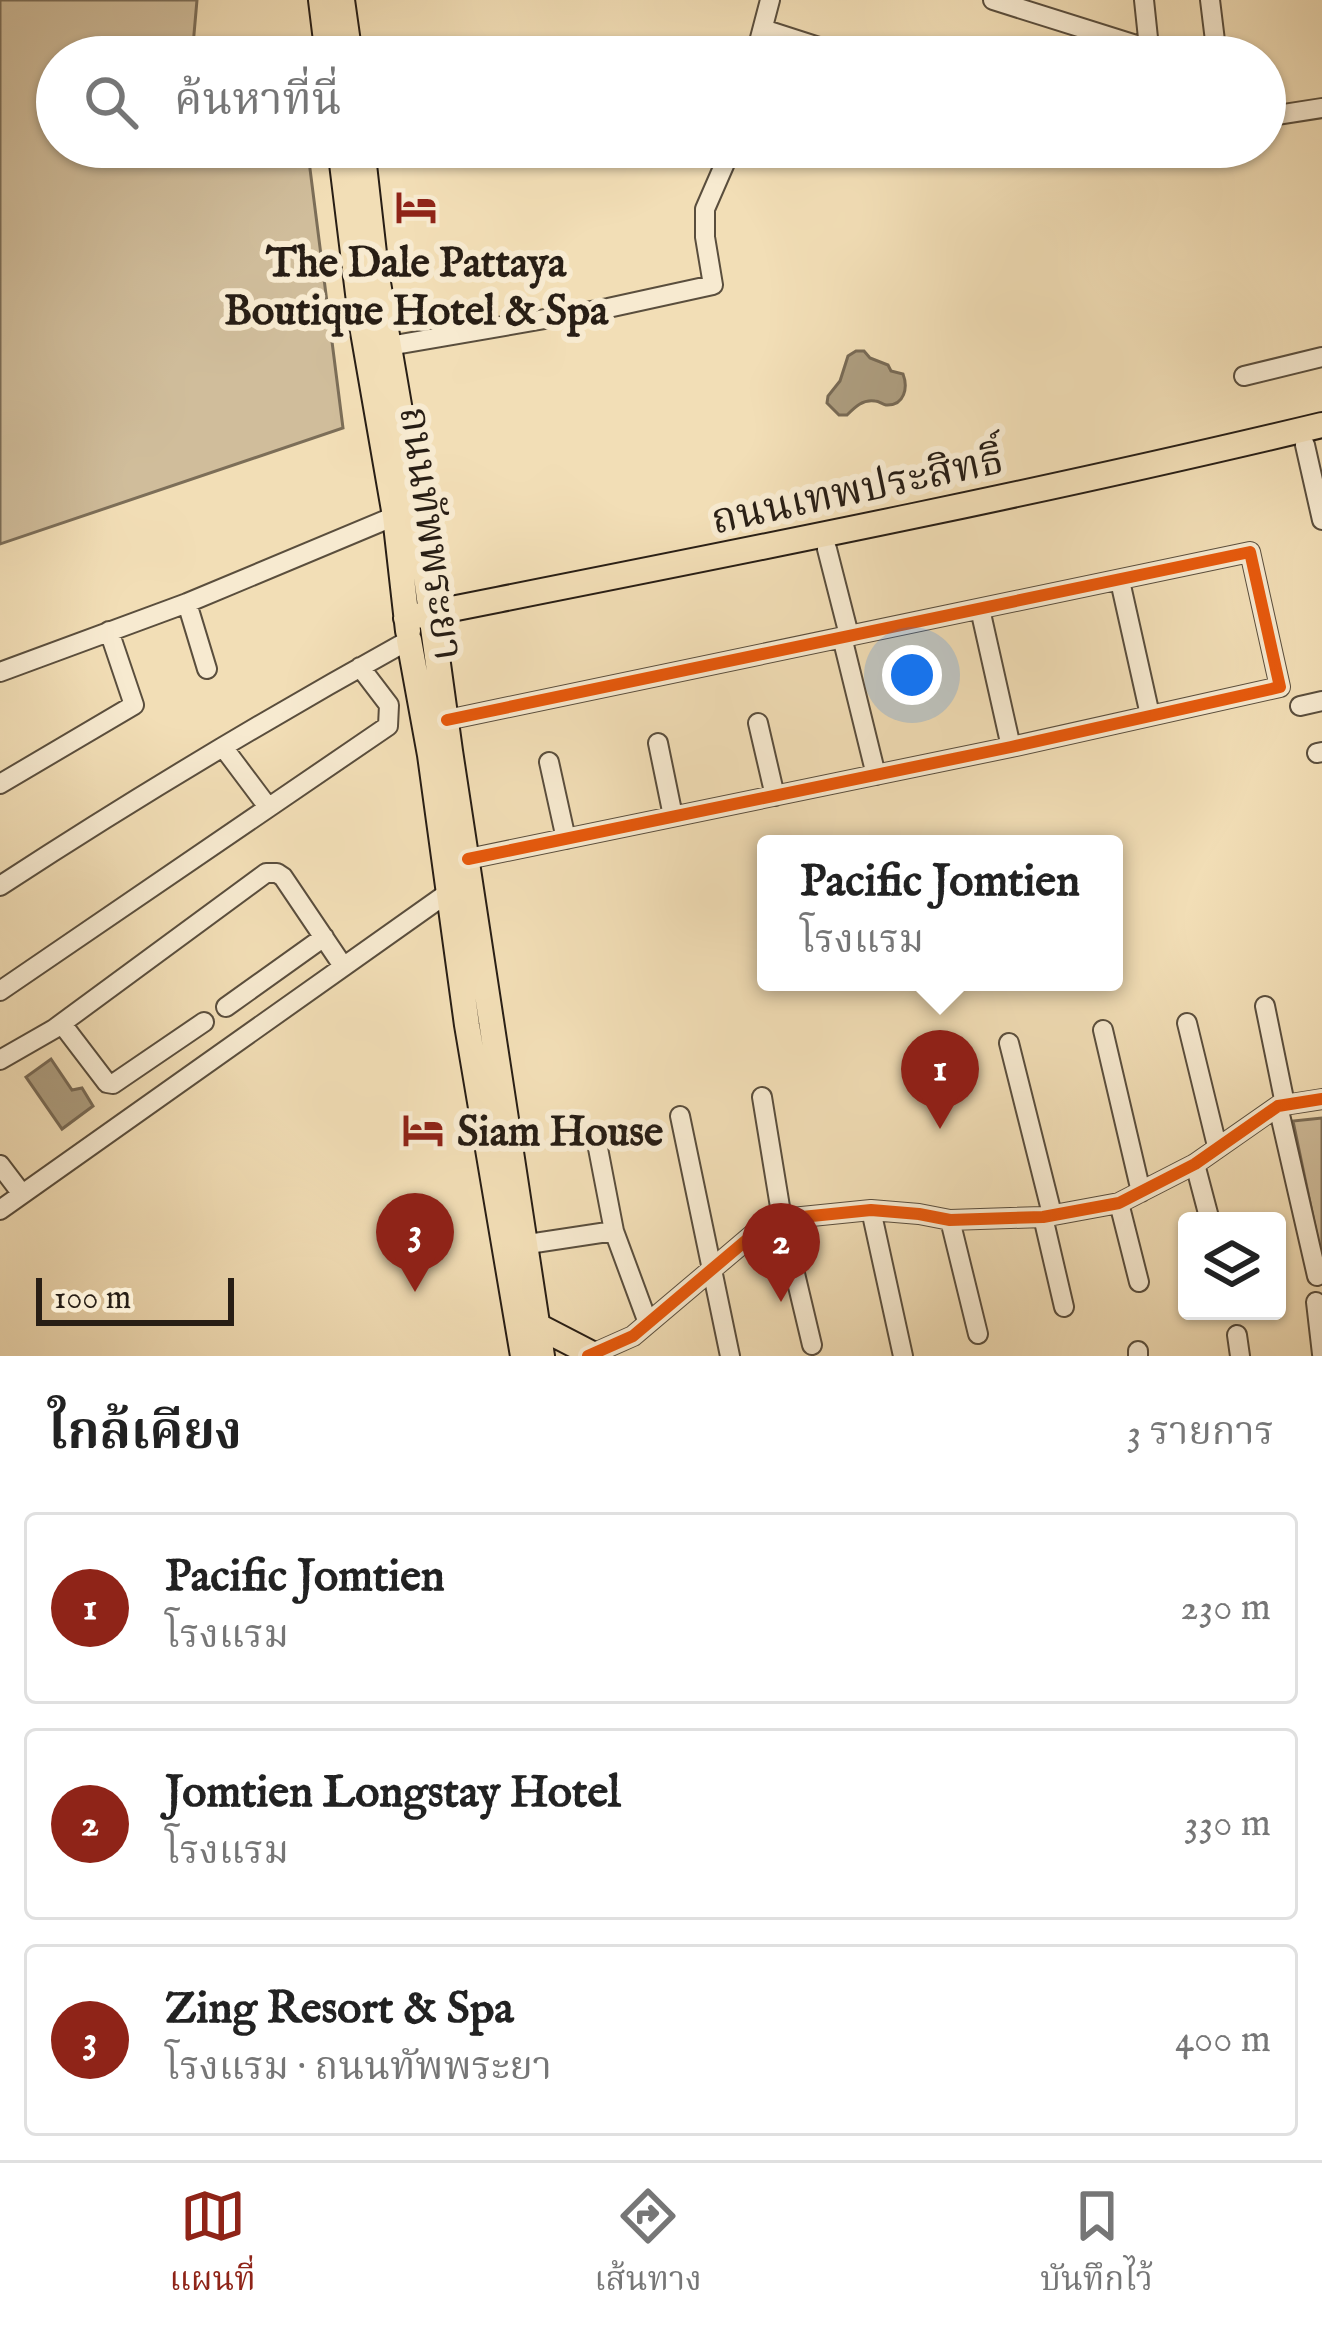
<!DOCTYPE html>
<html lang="th">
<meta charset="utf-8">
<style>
:root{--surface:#fff;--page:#f2f2f2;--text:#222;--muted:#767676;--line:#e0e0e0;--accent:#8f2418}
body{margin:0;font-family:"IM FELL English","Noto Serif Thai",serif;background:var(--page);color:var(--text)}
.controls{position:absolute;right:36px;bottom:36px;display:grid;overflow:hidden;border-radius:12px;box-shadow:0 3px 9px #0004}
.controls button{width:108px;height:108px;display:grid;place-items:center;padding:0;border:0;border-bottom:3px solid var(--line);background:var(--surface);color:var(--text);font:60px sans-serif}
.scale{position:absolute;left:36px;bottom:30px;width:198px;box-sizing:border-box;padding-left:12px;border:6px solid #281e15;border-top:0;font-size:33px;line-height:42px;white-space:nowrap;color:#281e15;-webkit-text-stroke:9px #f7ead0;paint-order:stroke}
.you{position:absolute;left:912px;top:675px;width:42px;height:42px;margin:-30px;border:9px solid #fff;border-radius:50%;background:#1a73e8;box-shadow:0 0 0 18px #1a73e833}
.badge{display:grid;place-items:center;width:78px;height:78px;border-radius:50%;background:var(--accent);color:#fff;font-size:39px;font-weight:700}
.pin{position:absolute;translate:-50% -99px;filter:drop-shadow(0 3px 6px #0008)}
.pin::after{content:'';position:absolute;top:63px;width:42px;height:36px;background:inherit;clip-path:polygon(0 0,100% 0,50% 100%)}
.popup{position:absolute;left:757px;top:835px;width:366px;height:156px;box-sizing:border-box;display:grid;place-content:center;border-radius:12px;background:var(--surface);filter:drop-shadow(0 3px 9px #0005);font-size:39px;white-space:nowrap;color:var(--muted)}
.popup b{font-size:45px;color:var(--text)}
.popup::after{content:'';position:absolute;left:50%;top:100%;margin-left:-24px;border:24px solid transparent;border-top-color:var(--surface)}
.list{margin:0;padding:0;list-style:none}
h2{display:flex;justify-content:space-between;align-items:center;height:156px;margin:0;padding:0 48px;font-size:51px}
h2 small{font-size:39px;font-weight:400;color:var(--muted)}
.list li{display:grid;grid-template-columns:78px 1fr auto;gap:36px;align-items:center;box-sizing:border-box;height:192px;margin:0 24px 24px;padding:0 24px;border:3px solid var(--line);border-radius:12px}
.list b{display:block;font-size:45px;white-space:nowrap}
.list p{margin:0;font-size:39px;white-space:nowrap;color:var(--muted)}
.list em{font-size:39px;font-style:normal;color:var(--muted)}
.icon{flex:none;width:66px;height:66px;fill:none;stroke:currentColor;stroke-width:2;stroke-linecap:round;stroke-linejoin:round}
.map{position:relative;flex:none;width:1322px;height:1356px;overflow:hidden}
.search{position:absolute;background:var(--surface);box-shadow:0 3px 9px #0004;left:36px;right:36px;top:36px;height:132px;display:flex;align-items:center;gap:30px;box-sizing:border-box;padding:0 42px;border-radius:66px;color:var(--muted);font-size:45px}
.sheet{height:804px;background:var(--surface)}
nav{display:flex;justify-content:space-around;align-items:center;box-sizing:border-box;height:168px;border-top:3px solid var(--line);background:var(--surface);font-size:33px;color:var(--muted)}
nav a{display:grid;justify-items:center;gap:6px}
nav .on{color:var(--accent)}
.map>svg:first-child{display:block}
.green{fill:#d0bd9b;stroke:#7c6e58;stroke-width:3}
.water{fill:#ad9d7f;stroke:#786a55;stroke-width:3}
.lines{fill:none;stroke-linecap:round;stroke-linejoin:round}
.minor-casing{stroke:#5a4e3d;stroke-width:22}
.major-casing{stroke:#281e15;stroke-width:28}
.minor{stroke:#f7ead0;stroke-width:18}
.major{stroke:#f2deb6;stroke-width:24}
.cycleway-casing{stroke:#f7ead0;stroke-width:20}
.cycleway{stroke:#e8590c;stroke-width:12}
.labels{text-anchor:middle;stroke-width:12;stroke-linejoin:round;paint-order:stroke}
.poi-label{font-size:42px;font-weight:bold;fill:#281e15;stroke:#f7ead0}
.street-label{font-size:42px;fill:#281e15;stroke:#f7ead0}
</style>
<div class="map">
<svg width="1322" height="1356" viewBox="0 0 1322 1356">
<rect width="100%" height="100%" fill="#f2deb6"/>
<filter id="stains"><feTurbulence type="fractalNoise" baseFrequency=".00167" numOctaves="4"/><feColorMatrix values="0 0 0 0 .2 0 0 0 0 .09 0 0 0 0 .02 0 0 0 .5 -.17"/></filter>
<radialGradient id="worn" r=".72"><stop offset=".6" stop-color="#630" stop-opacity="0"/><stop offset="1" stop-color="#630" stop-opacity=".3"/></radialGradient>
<path class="green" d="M0 0H197L192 57H57V147H292L309 161 343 428 0 544Z
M1322 1118V1260L1293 1121Z"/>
<path class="water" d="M856 351H864L870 358 888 365 891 371 903 374C908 387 905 406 886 405 882 404 879 401 875 401 863 399 855 407 847 415H839L827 403 828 396 840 381 848 356Z
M51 1059 72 1090 82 1088 93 1106 62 1129 26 1077Z"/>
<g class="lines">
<g class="minor-casing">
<path id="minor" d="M993 0 1149 49
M1144 0 1150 57
M1210 0 1217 57
M763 29 850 57
M755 57 770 0
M1265 117 1322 108
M1129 147 1160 157 1159 147
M389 346 608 308 713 285 705 237V209L732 147
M1244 376 1322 357
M1305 445 1322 520
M827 549 849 635
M1120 581 1150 715
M187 603 207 669
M980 609 1011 747
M842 637 876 775
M0 672 187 603 395 516
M1300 706 1322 701
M447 720 1250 552 1280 687 1011 747 468 859
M758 723 775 796
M658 743 673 816
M223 747 268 807
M1317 753 1322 752
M549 762 566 839
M0 784 134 705 109 631
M0 886C133 799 270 717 409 640V631
M0 991 388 726 389 705 360 667
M1265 1006 1285 1104
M226 1007 324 937
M1187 1023 1217 1146
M62 1024 107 1083 113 1084 204 1022
M1103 1030 1141 1192
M1009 1043 1052 1214
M0 1060 54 1029 266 873H277L283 877 343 966
M762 1097 782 1219 812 1345
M1278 1106 1317 1276
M680 1116 730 1356
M597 1143 614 1231 648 1323
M1195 1164 1210 1221
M0 1165 22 1194
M1119 1203 1139 1282
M0 1210 449 892
M871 1210 903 1356
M1043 1217 1064 1307
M950 1220 978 1334
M515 1246 614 1231
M1316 1302 1322 1354
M1237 1335 1240 1356
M1138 1351V1356
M588 1356 633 1336 756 1232 782 1219 871 1210 919 1214 950 1220 1043 1217 1119 1203 1195 1164 1278 1106 1322 1099"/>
</g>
<g class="major-casing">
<path id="major" d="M321 0 328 57
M342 0 350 57
M340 147 362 326 395 516 408 631
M362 147 376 271 416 504 450 751 542 1356
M406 618C713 557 1018 498 1322 425
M409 640 430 755 467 1025 523 1356
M536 1325 592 1354"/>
</g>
<use href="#minor" class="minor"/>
<use href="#major" class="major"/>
<g class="cycleway-casing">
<path id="cycleway" d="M447 720 1250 552 1280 687 1011 747 468 859
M588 1356 633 1336 756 1232 782 1219 871 1210 919 1214 950 1220 1043 1217 1119 1203 1195 1164 1278 1106 1322 1099"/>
</g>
<use href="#cycleway" class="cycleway"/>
</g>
<defs>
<g id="hotel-bare" transform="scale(3.24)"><path d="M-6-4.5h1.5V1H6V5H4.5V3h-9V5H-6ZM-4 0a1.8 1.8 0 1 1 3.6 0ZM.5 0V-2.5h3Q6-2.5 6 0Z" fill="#8f2418" stroke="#f7ead0" stroke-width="2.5" paint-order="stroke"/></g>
</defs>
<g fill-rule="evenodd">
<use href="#hotel-bare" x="416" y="207"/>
<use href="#hotel-bare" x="423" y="1130"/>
</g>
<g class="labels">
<g class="poi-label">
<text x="416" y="276">The Dale Pattaya<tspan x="416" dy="48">Boutique Hotel &amp; Spa</tspan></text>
<text x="457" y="1145" text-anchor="start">Siam House</text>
</g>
<g class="street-label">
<text transform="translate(857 488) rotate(-12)" y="15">ถนนเทพประสิทธิ์</text>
<text transform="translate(433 533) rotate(82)" y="15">ถนนทัพพระยา</text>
</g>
</g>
<rect width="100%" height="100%" filter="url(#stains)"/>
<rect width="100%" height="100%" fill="url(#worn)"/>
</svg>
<div class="controls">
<button><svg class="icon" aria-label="layers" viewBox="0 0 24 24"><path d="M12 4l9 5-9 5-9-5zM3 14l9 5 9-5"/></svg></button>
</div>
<div class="scale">100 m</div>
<div class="you"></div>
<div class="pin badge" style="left:940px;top:1129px">1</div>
<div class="popup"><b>Pacific Jomtien</b>โรงแรม</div>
<div class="pin badge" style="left:781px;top:1302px">2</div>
<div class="pin badge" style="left:415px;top:1292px">3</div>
<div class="search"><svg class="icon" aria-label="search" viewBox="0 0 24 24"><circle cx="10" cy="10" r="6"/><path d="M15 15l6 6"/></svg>ค้นหาที่นี่</div>
</div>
<section class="sheet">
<h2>ใกล้เคียง<small>3 รายการ</small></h2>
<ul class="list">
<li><span class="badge">1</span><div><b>Pacific Jomtien</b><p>โรงแรม</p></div><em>230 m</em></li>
<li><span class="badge">2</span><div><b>Jomtien Longstay Hotel</b><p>โรงแรม</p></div><em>330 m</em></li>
<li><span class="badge">3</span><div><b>Zing Resort &amp; Spa</b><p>โรงแรม · ถนนทัพพระยา</p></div><em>400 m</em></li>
</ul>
</section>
<nav>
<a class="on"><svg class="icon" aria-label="map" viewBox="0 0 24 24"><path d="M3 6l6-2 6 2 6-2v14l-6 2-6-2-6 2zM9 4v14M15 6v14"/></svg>แผนที่</a>
<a><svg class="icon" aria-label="directions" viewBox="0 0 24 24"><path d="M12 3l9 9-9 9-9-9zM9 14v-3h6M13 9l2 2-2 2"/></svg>เส้นทาง</a>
<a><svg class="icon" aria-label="saved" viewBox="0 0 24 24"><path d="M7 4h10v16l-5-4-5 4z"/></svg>บันทึกไว้</a>
</nav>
